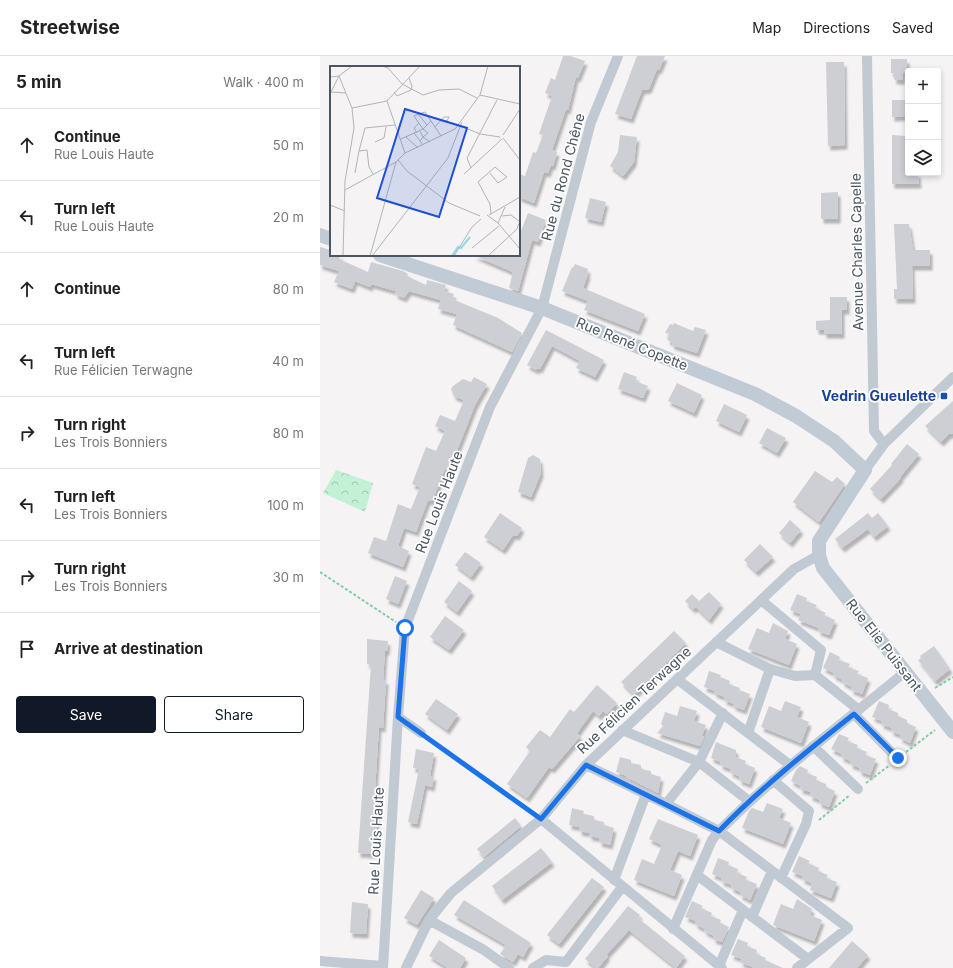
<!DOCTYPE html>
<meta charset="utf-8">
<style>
:root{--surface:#fff;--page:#f6f6f6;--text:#222;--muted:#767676;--line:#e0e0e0;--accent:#111827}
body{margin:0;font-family:Inter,sans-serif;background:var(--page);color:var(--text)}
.controls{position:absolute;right:12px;top:12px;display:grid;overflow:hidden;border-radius:4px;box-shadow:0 2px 6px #0003}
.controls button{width:36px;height:36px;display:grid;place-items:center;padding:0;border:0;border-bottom:1px solid var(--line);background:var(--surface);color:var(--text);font:20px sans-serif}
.stop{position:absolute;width:12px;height:12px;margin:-9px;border:3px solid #1a73e8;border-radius:50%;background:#fff}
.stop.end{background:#1a73e8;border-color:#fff;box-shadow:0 1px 4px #0008}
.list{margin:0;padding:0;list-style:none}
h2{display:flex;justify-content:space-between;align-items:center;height:52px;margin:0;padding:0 16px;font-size:17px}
h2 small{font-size:13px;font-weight:400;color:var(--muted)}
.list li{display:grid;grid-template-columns:26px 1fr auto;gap:12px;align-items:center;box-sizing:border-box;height:72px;padding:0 16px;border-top:1px solid var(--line)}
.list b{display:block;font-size:15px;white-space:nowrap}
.list p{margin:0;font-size:13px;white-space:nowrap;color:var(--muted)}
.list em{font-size:13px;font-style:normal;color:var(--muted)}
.actions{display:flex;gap:8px;padding:12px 16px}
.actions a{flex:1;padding:9px 0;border:1px solid var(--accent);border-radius:4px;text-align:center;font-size:14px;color:var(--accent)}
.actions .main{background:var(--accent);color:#fff}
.icon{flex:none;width:22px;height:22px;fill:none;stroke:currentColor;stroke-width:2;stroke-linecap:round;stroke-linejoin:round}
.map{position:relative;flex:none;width:633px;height:912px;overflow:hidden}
header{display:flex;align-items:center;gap:24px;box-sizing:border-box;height:56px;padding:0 20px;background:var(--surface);border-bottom:1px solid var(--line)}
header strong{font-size:19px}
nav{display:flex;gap:22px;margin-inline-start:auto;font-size:14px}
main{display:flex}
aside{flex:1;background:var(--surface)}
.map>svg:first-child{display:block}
.forest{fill:url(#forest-crowns)}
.building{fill:#cdcfd5;filter:url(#shadow)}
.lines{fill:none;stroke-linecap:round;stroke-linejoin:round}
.path{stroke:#7ad0a6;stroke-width:2;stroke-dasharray:3 2;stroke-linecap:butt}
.street{stroke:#c1cad2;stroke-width:10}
.secondary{stroke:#c1cbd6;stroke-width:14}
.route{stroke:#1a73e8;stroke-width:5}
.transit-dot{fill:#1a4fb4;stroke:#fff;stroke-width:1.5}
.labels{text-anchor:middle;stroke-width:3.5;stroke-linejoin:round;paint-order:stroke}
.street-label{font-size:14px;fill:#4a5661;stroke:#fff}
.transit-label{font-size:14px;font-weight:bold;fill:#164399;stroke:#fff;text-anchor:end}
.inset-river{fill:none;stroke:#90daee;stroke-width:2}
.inset-road{fill:none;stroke:#b1b4b9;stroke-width:1}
.view{fill:#1d4ed8;fill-opacity:0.15;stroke:#1d4ed8;stroke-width:2}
.inset-edge{fill:none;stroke:#4a5661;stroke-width:2}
</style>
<header>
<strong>Streetwise</strong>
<nav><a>Map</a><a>Directions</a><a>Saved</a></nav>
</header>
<main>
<aside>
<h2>5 min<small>Walk · 400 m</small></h2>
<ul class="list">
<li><svg class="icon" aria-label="ahead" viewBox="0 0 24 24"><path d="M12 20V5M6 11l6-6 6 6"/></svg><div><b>Continue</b><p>Rue Louis Haute</p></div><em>50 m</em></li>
<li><svg class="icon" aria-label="left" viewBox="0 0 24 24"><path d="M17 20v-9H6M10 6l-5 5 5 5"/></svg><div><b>Turn left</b><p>Rue Louis Haute</p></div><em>20 m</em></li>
<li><svg class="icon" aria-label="ahead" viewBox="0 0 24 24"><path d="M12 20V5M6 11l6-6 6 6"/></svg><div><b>Continue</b></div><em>80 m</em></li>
<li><svg class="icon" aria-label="left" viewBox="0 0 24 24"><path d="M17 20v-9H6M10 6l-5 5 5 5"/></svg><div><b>Turn left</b><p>Rue Félicien Terwagne</p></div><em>40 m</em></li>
<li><svg class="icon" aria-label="right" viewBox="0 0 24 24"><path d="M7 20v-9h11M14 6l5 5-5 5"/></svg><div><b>Turn right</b><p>Les Trois Bonniers</p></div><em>80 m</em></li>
<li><svg class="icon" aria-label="left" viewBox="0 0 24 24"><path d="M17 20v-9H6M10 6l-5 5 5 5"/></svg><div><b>Turn left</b><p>Les Trois Bonniers</p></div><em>100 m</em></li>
<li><svg class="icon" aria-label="right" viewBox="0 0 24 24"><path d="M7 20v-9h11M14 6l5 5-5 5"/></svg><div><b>Turn right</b><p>Les Trois Bonniers</p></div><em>30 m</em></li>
<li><svg class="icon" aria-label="arrive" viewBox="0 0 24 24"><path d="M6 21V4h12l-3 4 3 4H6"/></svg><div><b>Arrive at destination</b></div></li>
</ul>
<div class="actions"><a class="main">Save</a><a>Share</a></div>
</aside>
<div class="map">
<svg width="633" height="912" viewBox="0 0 633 912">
<defs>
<pattern id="forest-crowns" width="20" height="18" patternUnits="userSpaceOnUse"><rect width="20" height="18" fill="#c3f1d5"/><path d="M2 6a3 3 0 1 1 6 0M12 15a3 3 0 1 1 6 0" fill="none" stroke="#a0c6b0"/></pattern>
<filter id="shadow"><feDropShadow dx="2.5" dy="4.5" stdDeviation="1" flood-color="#0004"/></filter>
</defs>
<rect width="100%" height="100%" fill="#f5f3f3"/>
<path class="forest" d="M16 414 53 427 45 456 3 437Z"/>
<path class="building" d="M243 0H250L265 5 258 22 256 21 248 54 246 53 232 94 237 96 233 110 231 109 228 117 224 116 214 147 199 141V118L205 120 213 96 216 97 223 79 219 78 232 40 225 37 231 22 235 24Z
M317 0H345L339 14 337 13 329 33 322 34 311 63 295 58Z
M571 3H587V16L583 17V24H574V17H571Z
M506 6H524L525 89 508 90Z
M572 44H588V60L572 61Z
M300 79 317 81 314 106 303 120 290 110 298 96Z
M572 79 588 80V117H598L599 128H572Z
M518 136V163H501V137Z
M270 142 286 146 281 166 265 162Z
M208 157 226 164 218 186 212 184 198 235 189 232 193 216 153 199H199V180Z
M574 168H589L593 194H610V210H592L593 243H574V233H577Z
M0 191 11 194V199H21L19 203 48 216 51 206 83 215 88 218 87 220 106 229 107 224 126 229 124 235 134 238 132 243 178 262 202 277 192 296 133 269 137 258 118 253 121 244 89 235 84 242 75 238 76 235 51 228 50 231 35 225 32 233 14 226 19 215 0 209Z
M255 208 268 213 267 217 268 218 263 232 325 258 318 275 264 254 268 245 242 235 252 211 253 212Z
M510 241H527V254H522V278H504V274H496V265L510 264Z
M354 267 373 275 375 271 386 274 377 297 352 289V286L347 284 350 278 345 277 350 268 353 269Z
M226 274 284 304 275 321 256 312 260 305 232 290 220 313 218 312 216 314 207 309Z
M304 316 317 321 315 325 328 330 323 342 298 333Z
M154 321 167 328 155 349 129 415 125 413 112 445 108 444 96 476 84 472 78 490 89 495 83 511 48 497 54 481 66 485 78 448 91 453 100 431 92 428 106 391 116 395 125 375 115 370 120 359 135 365 144 344 134 340 131 333 133 330 143 323 151 326Z
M357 327 382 339 374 357 348 345Z
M633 345V378H629L621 386 605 370Z
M404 348 427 359 419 376 396 365Z
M447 372 466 382 457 397 439 387Z
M587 388 599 398 580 421 581 422 561 443 550 433 572 409 571 408Z
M213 399 220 403 221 417 211 441 198 436 208 402Z
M495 415 512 426 517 421 525 428 499 466 473 446Z
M180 457 202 472 197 480 193 479 183 494 164 481Z
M548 457 552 462 558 457 568 470 554 481 548 473 522 492 515 483Z
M470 464 481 474 470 487 459 477Z
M440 488 453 501 436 516 424 504Z
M145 496 161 507 151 521 135 509Z
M75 520 87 525 78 548 66 543Z
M139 525 152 535 137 556 124 546Z
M389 536 401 548 389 564 376 551 373 553 365 545 372 538 379 545Z
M477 538 487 542 486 545 497 549 495 552 506 557 504 559 515 564 509 579 498 575 499 572 478 564 481 558 470 554Z
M125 560 144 574 129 594 110 581Z
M453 567 468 575 465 583 477 588 469 609 428 593 437 572 449 577Z
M354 575 366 587 314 639 301 626Z
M47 583 68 585 67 595H65L63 624H66L63 672 59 671 54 750 58 751 54 798 38 797 51 609 47 608Z
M614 590 630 613 615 625 598 604 601 602 600 600Z
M510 596 520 601 519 604 530 608 528 611 539 615 537 618 548 622 542 638 531 634 532 631 522 626 523 624 513 619 514 617 503 612Z
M389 615 401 619 400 621 410 625 409 628 420 632 419 634 430 638 424 654 413 650 414 648 404 644 405 641 394 637 395 635 384 631Z
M277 629 297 647 287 658 283 655 279 660 273 655 257 677 260 680 257 684 232 713 229 711 207 742 187 728 210 695 206 691 220 674 230 681 250 653 254 656Z
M116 643 138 658 127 674 105 658Z
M465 645 481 651 477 661 489 666 481 687 441 671 449 650 461 655Z
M559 645 569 649 568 653 578 657V660L587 664V667L596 671 590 687 580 682 581 679 571 675 572 672 561 668 562 665 552 661Z
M360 650 377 655 374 665 386 669 382 680 384 681 380 690 337 677 343 670 341 668 345 656 357 660Z
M519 678 529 682 527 685 538 689 537 692 547 696 545 699 556 703 550 719 539 715 540 712 530 708 531 705 521 701 522 698 511 693Z
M396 686 416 694V701L426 705 425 708 435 712 429 728 419 724 420 721 410 716 411 713 400 709 401 706 391 702Z
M96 693 114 697 110 720H114L112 731 105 729 97 768 88 766 99 713 93 712Z
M300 701 311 704V707L321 709V713L331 715V718L341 721 338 737 306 721 307 720 296 716Z
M480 710 488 714 487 717 497 721 496 724 506 728V731L515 735 509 751 499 747 500 744 490 740 491 736 480 733 481 730 471 725 476 714Z
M447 747 463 753 459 762 471 767 463 788 422 772 429 755 432 752 443 756Z
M252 752 264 755 263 758 274 760V764L284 766V769L294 772 290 789 279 786 280 782 269 780 270 777 259 775 260 771 249 769Z
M195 762 201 770 164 801 157 793Z
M338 763 378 779 370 800 358 795 350 814 362 819 354 840 314 824 322 803 334 808 342 789 329 783Z
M221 792 232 806 182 844 172 830Z
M479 800 490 805 488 807 499 812 498 815 508 819 506 822 517 826 511 842 490 834 492 827 482 823 483 820 472 816Z
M398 802 409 806 408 809 418 813 417 817 427 821 426 824 437 828 430 844 420 839 421 836 411 832 412 829 401 825 402 822 392 818Z
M272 822 284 831 239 888 227 879Z
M101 834 114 842 97 869 84 862Z
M477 843 492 853 490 859 502 864 494 885 453 869 461 848 473 853Z
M144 844 211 887 203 901 198 898 193 906 180 898 186 889 134 859Z
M372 845 383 850 381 852 392 857 391 860 401 864 400 867 409 871 402 886 393 883 394 880 384 875 385 873 375 868 376 865 365 861Z
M32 846 48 848 46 878 30 877Z
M308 850 320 859 318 862 365 900 356 912 309 874 286 899 288 900 278 912H276L265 903Z
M418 883 428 887 427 890 437 894 436 898 446 902 445 904 463 912H435L420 906 422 903 411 899Z
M119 884 146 902 140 912H128L109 900Z
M532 885 548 899 537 912H509Z"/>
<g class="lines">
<path class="path" d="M0 516 76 566
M615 632 633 621
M110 683 212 756
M586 696 615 674
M546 727 570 709
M499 764 530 739"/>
<path class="street" d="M547 0 554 375 564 388
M545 414 564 388 633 321
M441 544 501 594 495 619
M396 586 450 613 475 620 495 619 539 654
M357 623 470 709
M534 658 578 703
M78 661 101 677
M302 674 379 706 403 657
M428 677 450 613
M493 690 538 733
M266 709 346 748
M453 724 489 755 486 768 461 822
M429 745 379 706 346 748 399 775C457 717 522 668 585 616
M221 763 402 912
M377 819 488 903
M294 824 326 738
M432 861 452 815
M109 864 164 894 189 912
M353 873 392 784 399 775 528 872 477 912
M0 905 63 910
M246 906 302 831
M399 910 423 854
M63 912 78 661 85 572 170 351 222 252 271 66 298 0
M86 912 109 864 131 837 221 763 266 709 474 513 499 499
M213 912 226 904 246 906"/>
<path class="secondary" d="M0 179 11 183
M60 199 222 252 435 338 476 360 514 385 545 414 499 485V499L503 512 633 676"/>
</g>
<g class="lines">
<path class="route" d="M85 572 78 661 221 763 266 709 399 775C441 732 487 695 534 658L578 702"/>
</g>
<rect class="transit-dot" x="620" y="336" width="8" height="8" rx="2"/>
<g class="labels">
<g class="street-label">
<text transform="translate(243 121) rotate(-75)" y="5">Rue du Rond Chêne</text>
<text transform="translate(537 196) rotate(-91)" y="5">Avenue Charles Capelle</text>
<text transform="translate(312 288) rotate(22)" y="5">Rue René Copette</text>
<text transform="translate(119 446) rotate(-69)" y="5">Rue Louis Haute</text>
<text transform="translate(564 589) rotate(52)" y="5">Rue Elie Puissant</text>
<text transform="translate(314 644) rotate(-43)" y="5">Rue Félicien Terwagne</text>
<text transform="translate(56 785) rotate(-87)" y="5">Rue Louis Haute</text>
</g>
<g class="transit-label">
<text x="616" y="345">Vedrin Gueulette</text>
</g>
</g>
<g transform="translate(10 10)">
<rect width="190" height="190" fill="#f5f3f3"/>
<path class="inset-river" d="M122 190 128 181 131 182 140 171"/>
<path class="inset-road" d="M52 0 58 2 72 18 93 29 109 24 129 23 147 32M9 10 22 42 24 62 15 115 13 190M0 11 9 10 22 0M1 26 9 10M1 26 16 27M64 26 67 30 81 24 82 20 79 12M150 29 190 38M57 35 75 87M22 42 57 35 90 0M88 48 97 59M101 55 93 63 84 50 95 46 111 70M131 60 150 68 170 71M105 61 114 51H119L117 55H112M84 67 93 79M87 67 84 62 89 57M173 69 190 43M76 71 88 82M173 72 190 94M71 73 93 63 98 67 93 71 90 65M90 75 93 71 100 76M45 76 54 72 56 61M68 94 77 105 119 137 150 150M141 102 137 92 167 34M25 107 29 85M160 107 168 117 177 111 165 101 148 116 160 138 161 148M43 108 39 101 37 84 29 85 35 62 65 59M134 108 172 73M15 124 66 96 75 87 125 63 150 29 158 0M0 139 15 145M157 149 168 157 190 183M159 149 190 131M172 150 181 149 189 155M168 157 175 141M142 182 169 160M40 190 66 96M42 190 118 92 132 56M124 190 142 161 151 153M158 190 187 163 190 155"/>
<path class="view" d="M75 43 137 62 109 151 47 132Z"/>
<rect width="190" height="190" class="inset-edge"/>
</g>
</svg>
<div class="controls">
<button>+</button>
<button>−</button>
<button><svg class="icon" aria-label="layers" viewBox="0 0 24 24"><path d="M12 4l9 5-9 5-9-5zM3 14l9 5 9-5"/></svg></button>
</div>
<div class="stop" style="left:85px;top:572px"></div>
<div class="stop end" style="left:578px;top:702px"></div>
</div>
</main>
